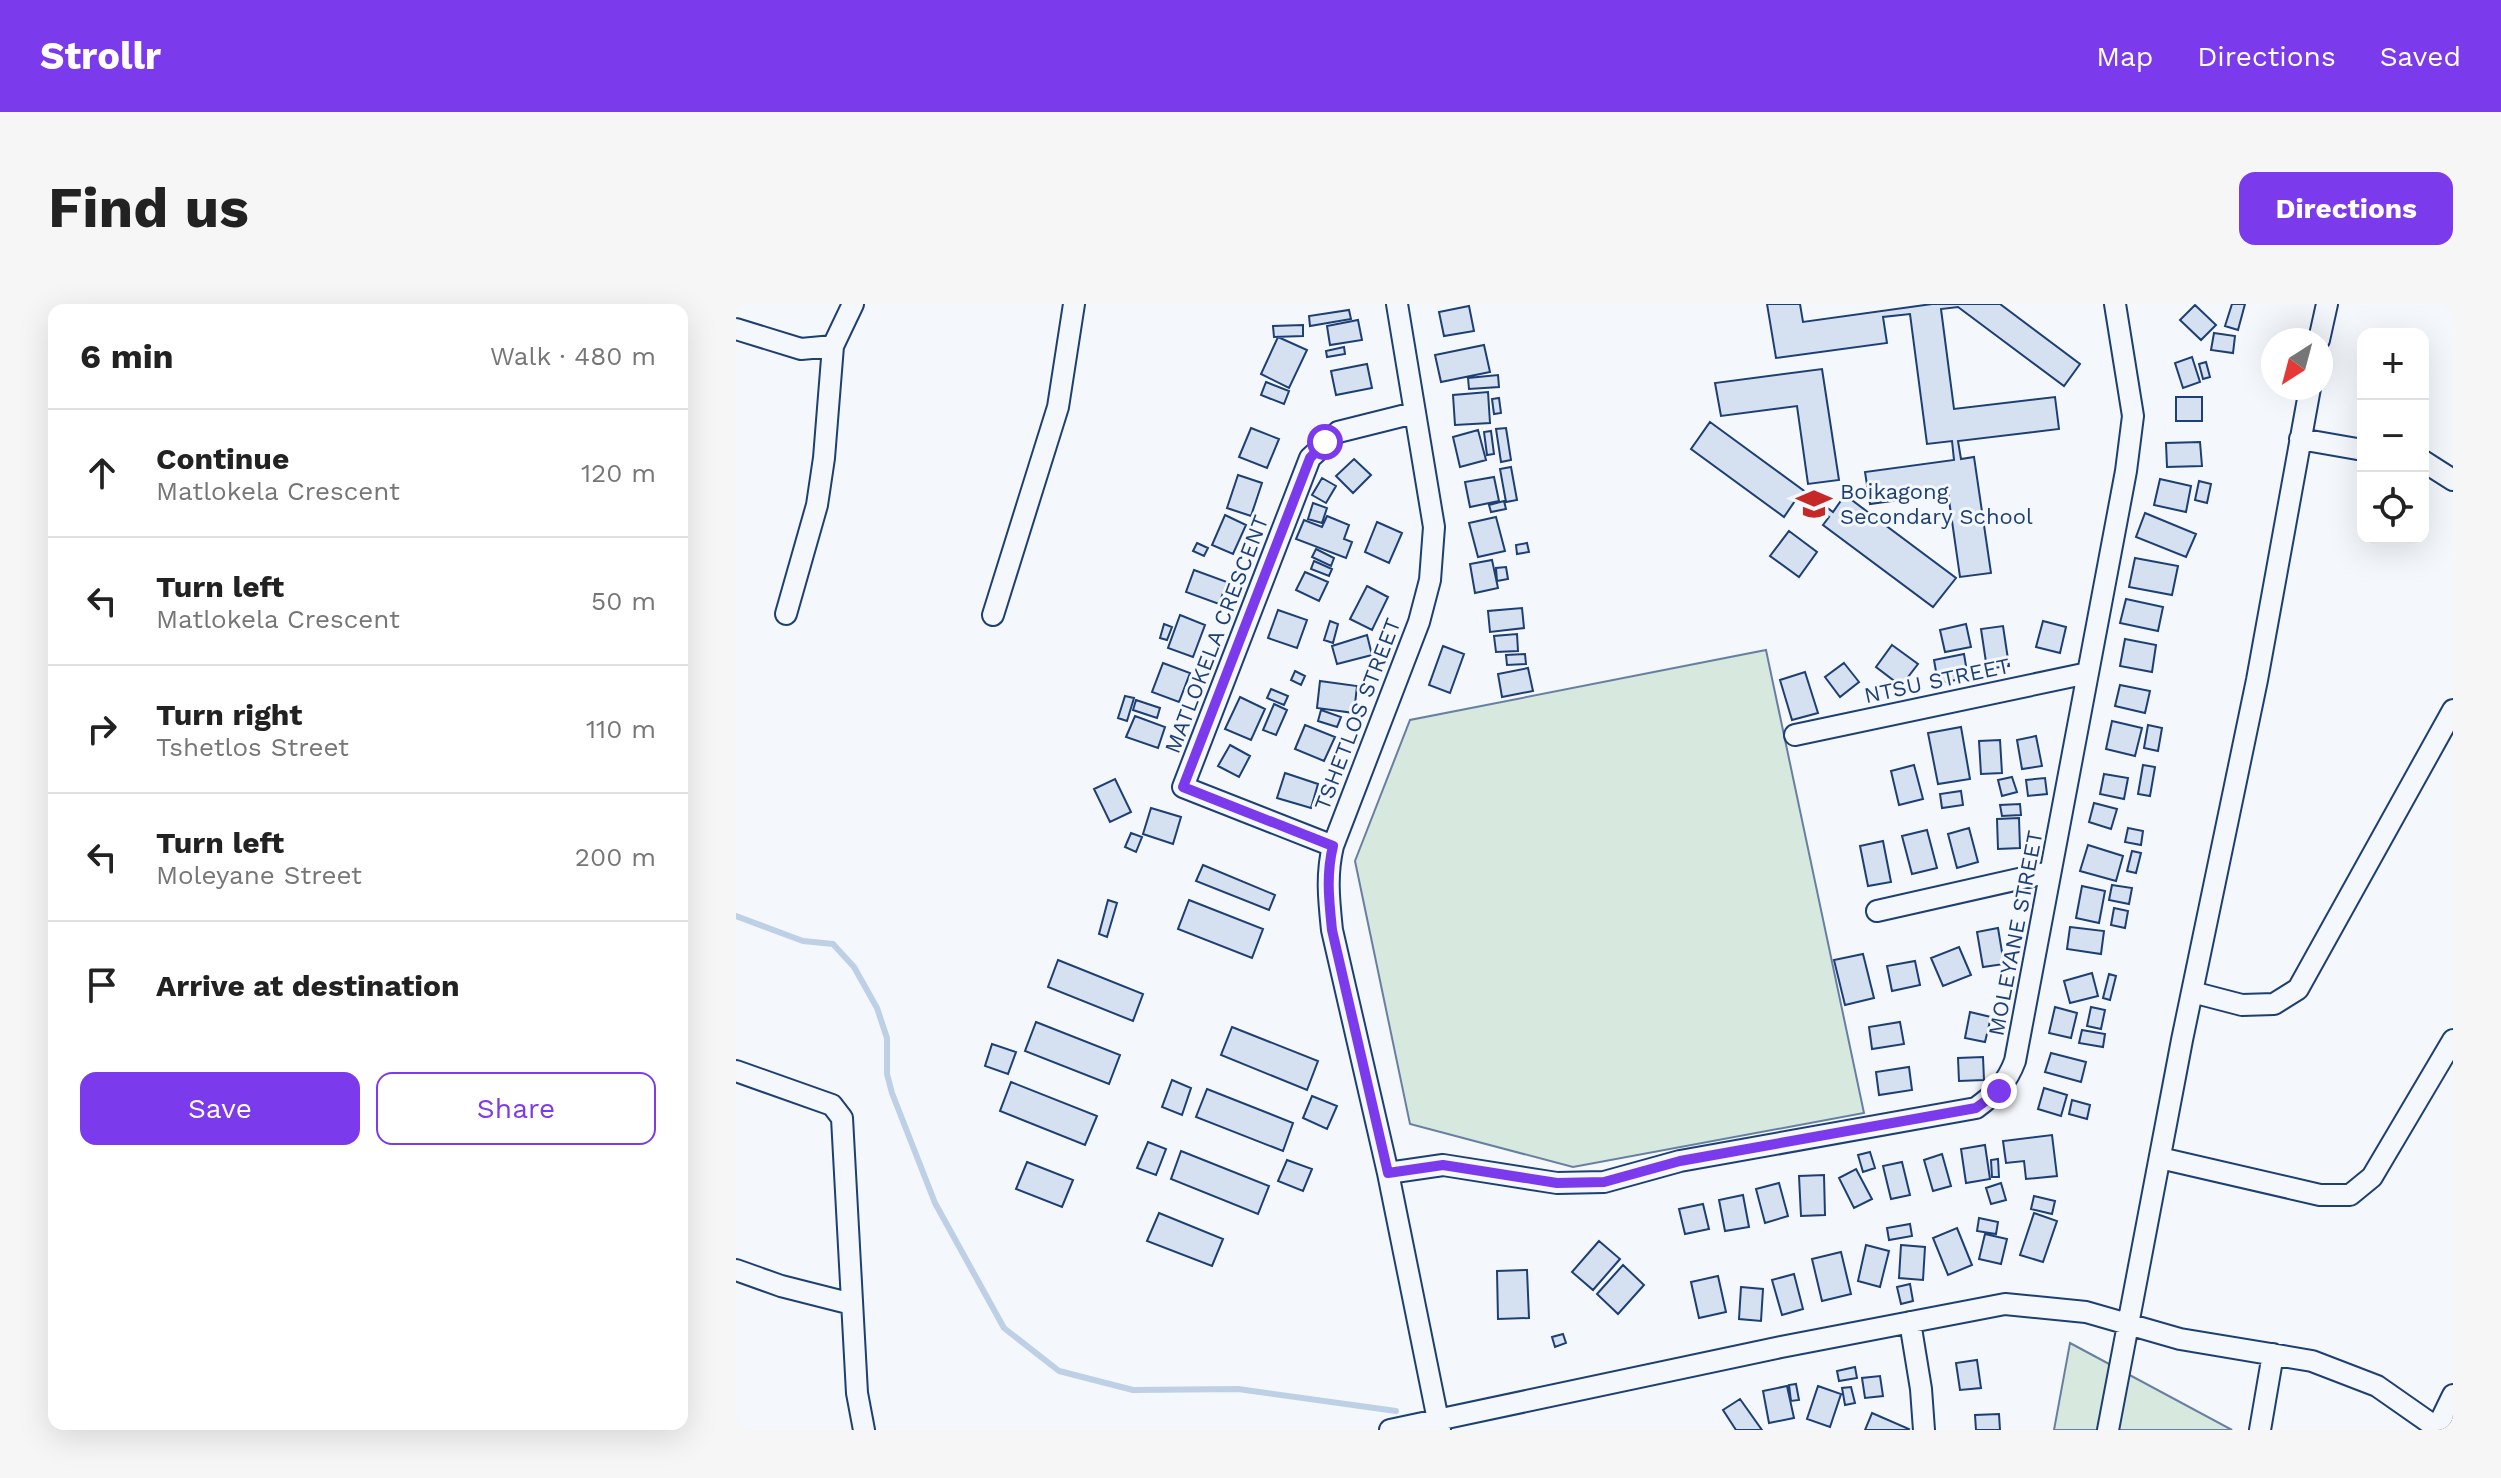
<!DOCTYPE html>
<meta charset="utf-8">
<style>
:root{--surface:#fff;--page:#f6f6f6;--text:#222;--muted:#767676;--line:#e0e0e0;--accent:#7c3aed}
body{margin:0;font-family:"Work Sans",sans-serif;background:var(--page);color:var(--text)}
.controls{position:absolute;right:24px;top:24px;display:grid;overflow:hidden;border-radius:16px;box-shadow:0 8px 32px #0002}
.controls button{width:72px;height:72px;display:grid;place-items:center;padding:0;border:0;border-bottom:2px solid var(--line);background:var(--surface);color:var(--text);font:40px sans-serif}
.compass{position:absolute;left:1525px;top:24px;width:72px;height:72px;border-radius:50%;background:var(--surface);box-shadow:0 8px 32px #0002;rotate:216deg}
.stop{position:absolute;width:24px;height:24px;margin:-18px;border:6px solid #7c3aed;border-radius:50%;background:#fff}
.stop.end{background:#7c3aed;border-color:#fff;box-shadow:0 2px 8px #0008}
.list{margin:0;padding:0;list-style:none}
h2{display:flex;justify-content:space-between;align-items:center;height:104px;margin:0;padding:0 32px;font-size:34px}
h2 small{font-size:26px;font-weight:400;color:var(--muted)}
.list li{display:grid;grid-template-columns:52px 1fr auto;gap:24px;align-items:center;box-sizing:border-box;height:128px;padding:0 32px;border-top:2px solid var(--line)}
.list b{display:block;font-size:30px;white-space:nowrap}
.list p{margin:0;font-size:26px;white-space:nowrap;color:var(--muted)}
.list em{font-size:26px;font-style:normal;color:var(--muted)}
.actions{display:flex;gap:16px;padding:24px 32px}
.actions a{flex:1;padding:18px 0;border:2px solid var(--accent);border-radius:16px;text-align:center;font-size:28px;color:var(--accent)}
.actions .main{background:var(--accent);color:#fff}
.icon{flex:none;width:44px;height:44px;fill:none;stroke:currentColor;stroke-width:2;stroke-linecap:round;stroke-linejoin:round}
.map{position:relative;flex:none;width:1717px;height:1126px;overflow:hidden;border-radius:16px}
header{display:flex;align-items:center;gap:48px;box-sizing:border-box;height:112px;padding:0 40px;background:var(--accent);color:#fff}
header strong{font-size:38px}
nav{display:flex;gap:44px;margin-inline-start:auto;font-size:28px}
.intro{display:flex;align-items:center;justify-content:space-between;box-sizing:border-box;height:192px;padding:0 48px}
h1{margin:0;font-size:56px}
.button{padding:20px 36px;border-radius:16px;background:var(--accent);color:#fff;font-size:28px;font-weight:700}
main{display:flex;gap:48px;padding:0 48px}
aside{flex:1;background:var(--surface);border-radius:16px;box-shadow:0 8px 32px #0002}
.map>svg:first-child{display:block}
.green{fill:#d7e8df;stroke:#687fa3;stroke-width:2}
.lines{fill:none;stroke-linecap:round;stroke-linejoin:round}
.stream{stroke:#bed0e5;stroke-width:6}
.building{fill:#d5e0f0;stroke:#1d3f73;stroke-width:2}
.street-casing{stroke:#1d3f73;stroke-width:24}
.street{stroke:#f4f7fb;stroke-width:20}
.route{stroke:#7c3aed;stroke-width:10}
.labels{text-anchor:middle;stroke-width:6;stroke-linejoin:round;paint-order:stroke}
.poi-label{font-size:22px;fill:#1d3f73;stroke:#f4f7fb;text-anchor:start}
.street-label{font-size:22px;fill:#1d3f73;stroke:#f4f7fb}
</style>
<header>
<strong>Strollr</strong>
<nav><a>Map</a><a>Directions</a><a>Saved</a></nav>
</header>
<div class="intro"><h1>Find us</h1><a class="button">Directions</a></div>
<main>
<aside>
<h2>6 min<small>Walk · 480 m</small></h2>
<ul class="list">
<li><svg class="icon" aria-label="ahead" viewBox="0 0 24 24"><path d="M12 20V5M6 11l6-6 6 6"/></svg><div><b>Continue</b><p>Matlokela Crescent</p></div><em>120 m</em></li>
<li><svg class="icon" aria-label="left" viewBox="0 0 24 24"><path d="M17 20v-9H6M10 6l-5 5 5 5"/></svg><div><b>Turn left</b><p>Matlokela Crescent</p></div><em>50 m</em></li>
<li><svg class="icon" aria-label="right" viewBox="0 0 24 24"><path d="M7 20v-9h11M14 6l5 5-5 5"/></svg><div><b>Turn right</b><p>Tshetlos Street</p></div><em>110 m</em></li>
<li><svg class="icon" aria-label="left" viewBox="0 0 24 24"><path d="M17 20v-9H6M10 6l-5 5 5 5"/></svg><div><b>Turn left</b><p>Moleyane Street</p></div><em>200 m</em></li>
<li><svg class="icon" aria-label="arrive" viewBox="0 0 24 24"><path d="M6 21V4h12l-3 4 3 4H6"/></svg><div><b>Arrive at destination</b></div></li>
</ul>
<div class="actions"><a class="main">Save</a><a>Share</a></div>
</aside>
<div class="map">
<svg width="1717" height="1126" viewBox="0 0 1717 1126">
<rect width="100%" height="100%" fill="#f4f7fb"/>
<path class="green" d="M1030 346 1128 809 837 863 674 820 619 557 674 416Z
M1334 1039 1496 1126H1318Z"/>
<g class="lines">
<path class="stream" d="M0 612 67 637 97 640 118 663 141 704 151 734V770L156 789 199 899 268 1024 323 1067 397 1086 502 1085 660 1107"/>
</g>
<path class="building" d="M1031 0H1064L1067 18 1196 0H1264L1344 60 1328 82 1222 3 1205 5 1218 105 1319 93 1323 125 1222 137 1225 155 1238 153 1255 269 1224 273 1212 189 1134 200 1129 168 1218 156 1216 137 1191 140 1174 10 1147 13 1151 39 1040 54Z
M1496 0H1509L1502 26 1489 22Z
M1459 1 1480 21 1465 36 1444 16Z
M733 2 738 27 708 32 703 8Z
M613 6 615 15 574 22 573 12Z
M622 16 626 36 594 41 591 22Z
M567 21V32L538 33 537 22Z
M1478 29 1499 32 1497 49 1475 46Z
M542 33 571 46 553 84 525 70Z
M748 41 754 68 705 78 699 51Z
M608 43 609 50 591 53 590 47Z
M1456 53 1464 78 1447 84 1439 59Z
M1470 58 1474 73 1467 75 1463 60Z
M631 60 636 84 600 91 595 67Z
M1086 65 1103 176 1072 180 1061 102 985 112 979 79Z
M762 71 763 83 733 85 732 74Z
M530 78 553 87 548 100 525 91Z
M752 88 754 119 719 121 717 91Z
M1440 93H1466V117H1440Z
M763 94 765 109 758 110 756 95Z
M974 118 1097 208 1109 191 1220 274 1197 303 1087 221 1093 213 1063 191 1048 213 955 145Z
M515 124 543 135 531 164 503 153Z
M770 124 775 156 765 158 760 125Z
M742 126 750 156 724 163 717 133Z
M755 127 758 150 751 151 748 128Z
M1464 138 1466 162 1431 163 1430 139Z
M618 155 635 171 617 189 600 172Z
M775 163 781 196 770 198 764 165Z
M502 171 526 179 515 212 491 204Z
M758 173 763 197 734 203 729 178Z
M586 174 600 182 590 199 576 191Z
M1424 175 1455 182 1450 208 1418 201Z
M1463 177 1475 180 1471 199 1459 196Z
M768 197 770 205 755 208 753 201Z
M577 199 591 204 586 219 572 215Z
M1409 209 1460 230 1450 253 1400 233Z
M489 211 510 221 497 250 476 241Z
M591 212 613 221 608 235 616 238 610 254 560 235 568 216 586 223Z
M760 213 769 247 742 253 733 219Z
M641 218 666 229 653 259 629 248Z
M1053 227 1081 248 1063 273 1034 252Z
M461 239 472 244 468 252 457 247Z
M791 239 793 248 781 250 780 241Z
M580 245 598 254 595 262 576 253Z
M1399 254 1442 262 1436 291 1393 283Z
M756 256 762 284 739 289 734 260Z
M578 257 596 265 593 272 575 265Z
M770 263 772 275 761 277 760 264Z
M458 266 491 278 483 300 450 288Z
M569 268 592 278 583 297 560 286Z
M631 282 652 293 636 326 614 315Z
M1390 295 1427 303 1422 327 1384 319Z
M786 304 788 324 754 328 752 307Z
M542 306 571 316 561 344 532 334Z
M444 311 469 321 457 353 432 344Z
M594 317 602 320 597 339 588 336Z
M1307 317 1330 323 1324 349 1300 343Z
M428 320 436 323 431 336 424 334Z
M1230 320 1235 343 1209 348 1204 326Z
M1267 322 1273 362 1251 365 1245 325Z
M781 330 782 347 760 348 758 332Z
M631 331 636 351 601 360 596 342Z
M1389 335 1420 341 1416 368 1384 362Z
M1156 341 1182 360 1165 382 1140 363Z
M707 342 728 350 714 389 693 381Z
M789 350 790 360 771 361 770 351Z
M1228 350 1232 374 1202 379 1198 356Z
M427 359 454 369 443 398 416 388Z
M1108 359 1123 378 1104 393 1089 373Z
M792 364 797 387 766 393 762 370Z
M559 367 569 372 565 381 555 376Z
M1069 368 1082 409 1056 416 1044 376Z
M584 377 621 382 618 409 581 404Z
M1384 381 1414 387 1409 409 1379 402Z
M535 385 552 392 548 401 531 394Z
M389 392 398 394 391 417 382 414Z
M504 393 529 405 515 436 489 425Z
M400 396 424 404 421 414 397 406Z
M538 400 551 406 540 431 527 426Z
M585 406 605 413 601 423 582 417Z
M399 412 429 423 422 444 390 433Z
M1376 417 1406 424 1399 452 1370 445Z
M569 421 599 433 588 457 559 445Z
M1412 421 1426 424 1422 447 1408 444Z
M1225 423 1234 475 1202 480 1192 429Z
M1300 432 1306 462 1286 465 1281 436Z
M1264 436 1266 469 1245 470 1243 437Z
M494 441 514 452 503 473 482 462Z
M1178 461 1187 495 1163 501 1155 467Z
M1407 461 1419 463 1414 492 1402 490Z
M549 469 582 480 575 504 541 494Z
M1368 470 1392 474 1388 495 1364 490Z
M1276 473 1281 488 1266 492 1262 476Z
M1309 474 1311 490 1292 492 1290 476Z
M379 475 395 508 374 518 358 485Z
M1225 487 1227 501 1206 504 1204 490Z
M1358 499 1381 505 1375 525 1353 518Z
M1284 500 1285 511 1266 512 1264 501Z
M415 504 445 513 437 540 407 530Z
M1283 514 1284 544 1262 545 1261 515Z
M1233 524 1242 558 1221 564 1212 530Z
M1392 524 1407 527 1405 541 1389 538Z
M1191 526 1201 564 1176 570 1166 532Z
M395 529 406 533 400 548 389 543Z
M1147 537 1155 578 1132 582 1124 542Z
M1352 541 1387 552 1380 577 1344 567Z
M1396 547 1405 549 1400 569 1391 567Z
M467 561 539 591 533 606 460 577Z
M1376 581 1396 584 1393 600 1373 596Z
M1346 582 1369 587 1363 619 1340 614Z
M372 596 381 599 371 633 363 630Z
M453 596 527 625 516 654 442 625Z
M1378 604 1392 607 1389 624 1375 621Z
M1334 623 1368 627 1365 650 1331 645Z
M1262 624 1268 660 1247 663 1241 628Z
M1223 643 1235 671 1207 682 1195 654Z
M1127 650 1138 694 1109 701 1098 656Z
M322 656 407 690 397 717 312 683Z
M1179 657 1184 681 1156 687 1151 662Z
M1356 669 1362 692 1334 699 1328 677Z
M1373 670 1380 672 1374 696 1367 694Z
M1319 703 1341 709 1335 734 1313 729Z
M1355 703 1369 706 1365 725 1351 722Z
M1234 708 1255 713 1249 738 1229 734Z
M300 718 384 751 373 780 289 747Z
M1164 718 1168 740 1136 745 1133 723Z
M496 723 582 757 571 786 485 751Z
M1346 726 1369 730 1367 743 1343 739Z
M256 740 280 748 272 770 249 762Z
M1315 749 1350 758 1345 778 1309 768Z
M1247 753 1248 776 1223 777 1222 754Z
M1173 763 1176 786 1143 791 1140 768Z
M436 776 455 784 446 811 426 803Z
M275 778 361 812 349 841 264 807Z
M1308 784 1331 791 1325 812 1302 805Z
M471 785 557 819 547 847 460 813Z
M576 792 601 802 591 825 567 814Z
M1336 796 1354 801 1351 815 1333 810Z
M1316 831 1321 872 1290 875 1288 857 1270 859 1267 837Z
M412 838 430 845 420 871 401 864Z
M1249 841 1254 875 1230 879 1225 845Z
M445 847 533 882 522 910 435 875Z
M1134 848 1139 864 1127 868 1122 851Z
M1206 850 1215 882 1197 887 1188 856Z
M1262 855 1263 873H1256L1255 856Z
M551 856 576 865 567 887 542 877Z
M291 858 337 876 326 903 280 885Z
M1166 858 1174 891 1155 895 1147 862Z
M1120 865 1136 895 1118 904 1103 874Z
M1088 871 1089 911 1065 912 1063 872Z
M1043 879 1052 912 1029 919 1020 885Z
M1265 879 1270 896 1255 900 1250 884Z
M1007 891 1013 923 989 927 983 896Z
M1298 892 1319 897 1316 910 1295 905Z
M967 900 973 925 949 930 943 905Z
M423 909 487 935 476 962 411 937Z
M1298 909 1321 917 1307 958 1284 951Z
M1243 914 1262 918 1260 930 1241 927Z
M1174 920 1176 932 1153 936 1151 924Z
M1221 924 1236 961 1212 971 1197 934Z
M1249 930 1271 935 1265 960 1243 955Z
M863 937 884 955 857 986 836 968Z
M1130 941 1153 947 1144 983 1122 977Z
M1165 941 1189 943 1187 976 1163 974Z
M1105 948 1115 990 1086 997 1076 955Z
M887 961 908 981 882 1010 861 990Z
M791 966 793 1014 762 1015 761 967Z
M1058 970 1067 1005 1046 1011 1036 976Z
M982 972 990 1008 963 1014 955 978Z
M1174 980 1177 997 1165 1000 1161 983Z
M1005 983 1027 985 1025 1017 1003 1015Z
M827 1030 830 1039 819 1043 816 1033Z
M1241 1056 1245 1084 1224 1086 1220 1059Z
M1119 1063 1121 1074 1103 1077 1101 1067Z
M1144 1072 1147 1092 1129 1094 1126 1074Z
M1060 1080 1063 1096 1055 1097 1053 1081Z
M1051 1082 1058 1114 1033 1119 1027 1087Z
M1082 1082 1105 1090 1094 1123 1071 1115Z
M1115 1083 1119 1099 1109 1101 1106 1084Z
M1004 1095 1026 1126H1000L987 1106Z
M1136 1109 1173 1125 1172 1126H1129Z
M1263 1110 1264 1126H1240L1239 1111Z"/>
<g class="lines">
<g class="street-casing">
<path id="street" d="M661 0 698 223 694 276 683 318 597 542C590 571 593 597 596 626L652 869 704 1126
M0 25 65 45 97 42 117 0
M1583 36 1591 0
M1564 135 1627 146
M1687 157 1717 176
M50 310 81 201 88 154 97 42
M257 311 322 103 338 0
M1059 431 1352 369
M597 542 447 483 574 154 602 128 678 109
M1141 607 1314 568
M1456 688 1506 701 1538 700 1562 685 1717 406
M0 767 96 801 106 814 121 1089 128 1126
M1424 854 1584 891H1614L1636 873 1717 736
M652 869 707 861 821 879 868 878 944 857 1240 804C1259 790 1271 779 1279 757L1390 167 1397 112 1379 0
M0 966 45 982 116 1000
M1174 1018 1185 1085 1188 1126
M654 1126 1045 1043 1269 1000 1350 1008 1444 1035 1576 1057 1641 1082 1704 1126
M1372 1126 1446 736 1521 376 1574 84
M1524 1126 1537 1050
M1700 1126 1717 1091"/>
</g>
<use href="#street" class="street"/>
</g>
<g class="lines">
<path class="route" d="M589 138 574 154 447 483 597 542C590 571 593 596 596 626L652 869 707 861 821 879 868 878 944 857 1240 804 1263 787"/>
</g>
<defs>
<g id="school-bare" transform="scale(2.76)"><path d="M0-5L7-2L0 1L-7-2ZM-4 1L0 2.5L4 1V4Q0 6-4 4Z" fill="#c62828" stroke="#f4f7fb" stroke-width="2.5" paint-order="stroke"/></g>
</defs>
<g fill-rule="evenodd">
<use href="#school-bare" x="1078" y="200"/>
</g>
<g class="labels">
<g class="poi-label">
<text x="1104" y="195">Boikagong<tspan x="1104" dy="25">Secondary School</tspan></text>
</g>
<g class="street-label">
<text transform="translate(480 330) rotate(-69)" y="8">MATLOKELA CRESCENT</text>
<text transform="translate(1201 376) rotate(-12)" y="8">NTSU STREET</text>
<text transform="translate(621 410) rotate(-69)" y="8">TSHETLOS STREET</text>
<text transform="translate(1279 629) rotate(-79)" y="8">MOLEYANE STREET</text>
</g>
</g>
</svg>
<div class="controls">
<button>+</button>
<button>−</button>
<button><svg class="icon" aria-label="locate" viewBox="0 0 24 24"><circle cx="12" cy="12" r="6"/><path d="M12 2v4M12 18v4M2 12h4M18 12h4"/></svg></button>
</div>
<svg class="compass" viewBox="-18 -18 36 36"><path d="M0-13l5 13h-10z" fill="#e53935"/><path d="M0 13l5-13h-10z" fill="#767676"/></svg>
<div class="stop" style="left:589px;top:138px"></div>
<div class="stop end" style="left:1263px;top:787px"></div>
</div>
</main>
